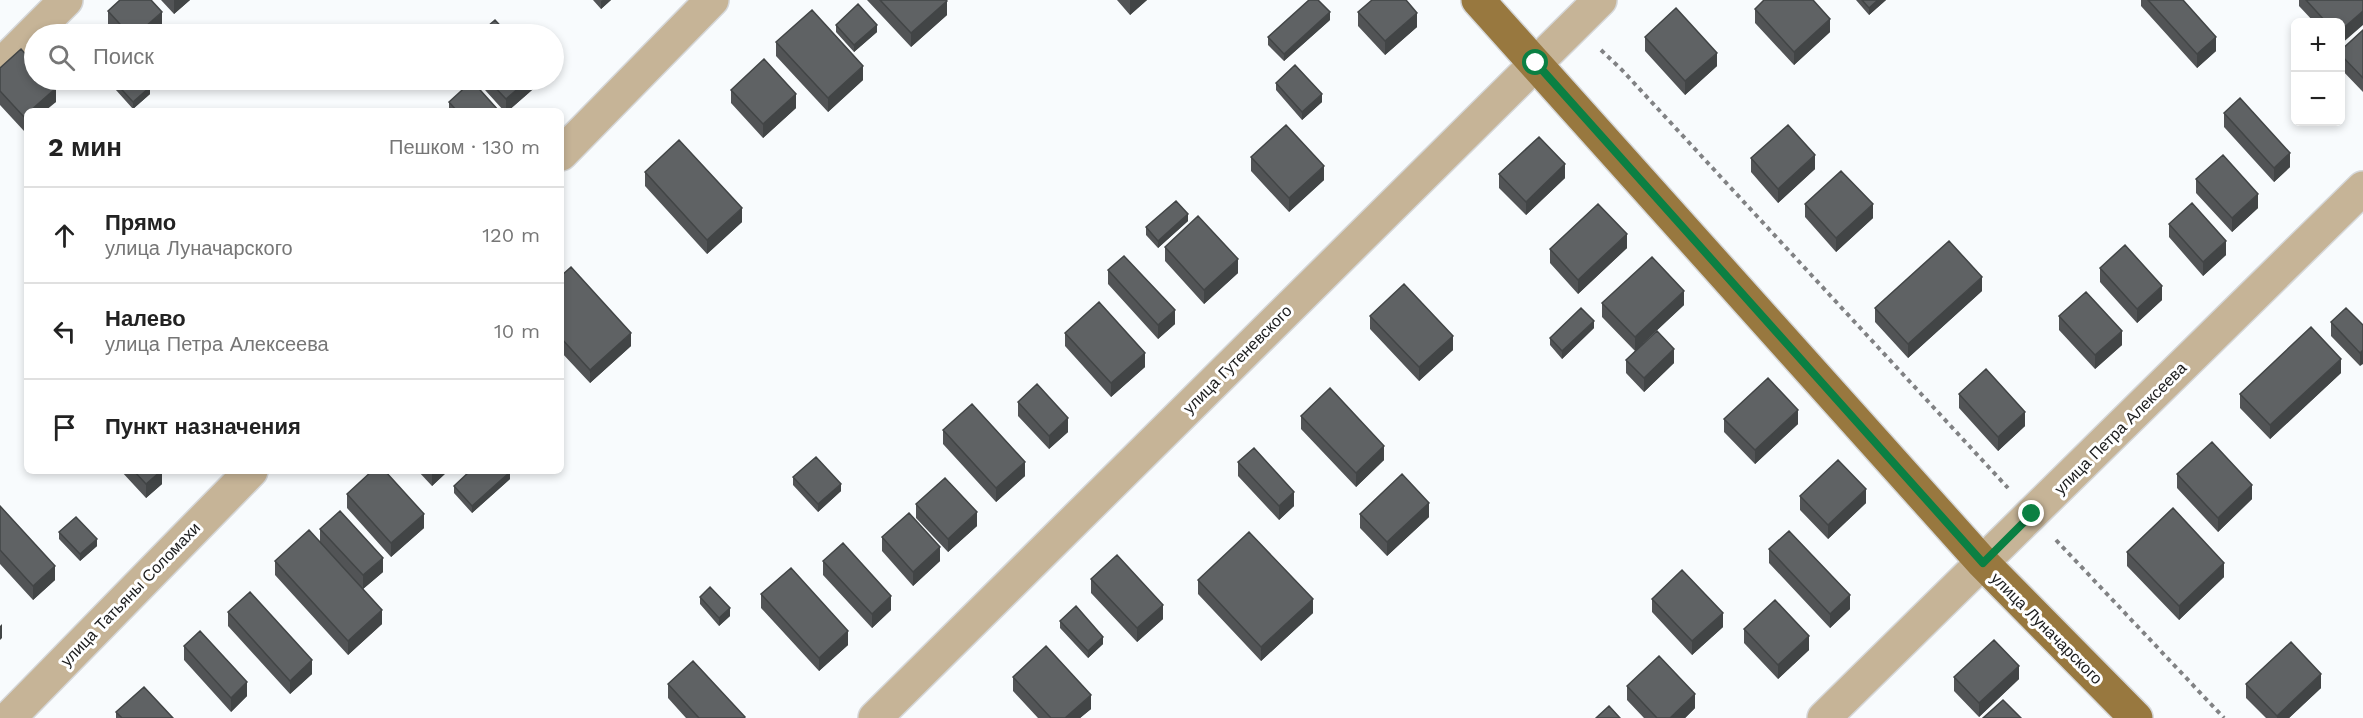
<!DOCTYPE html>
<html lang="ru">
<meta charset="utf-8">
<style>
:root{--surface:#fff;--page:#f6f6f6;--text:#222;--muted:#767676;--line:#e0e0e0}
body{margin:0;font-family:"Work Sans",sans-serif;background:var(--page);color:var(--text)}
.controls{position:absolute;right:18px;top:18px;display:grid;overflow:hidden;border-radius:9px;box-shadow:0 3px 9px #0003}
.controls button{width:54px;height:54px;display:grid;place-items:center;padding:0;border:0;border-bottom:2px solid var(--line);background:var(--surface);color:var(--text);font:30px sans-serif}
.stop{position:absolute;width:18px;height:18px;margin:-14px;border:4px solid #0b8043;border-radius:50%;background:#fff}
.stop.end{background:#0b8043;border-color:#fff;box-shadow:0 2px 6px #0008}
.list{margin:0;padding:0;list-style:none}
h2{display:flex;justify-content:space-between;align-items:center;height:78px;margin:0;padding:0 24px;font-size:26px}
h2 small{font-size:20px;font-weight:400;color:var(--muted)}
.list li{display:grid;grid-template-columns:39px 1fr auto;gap:18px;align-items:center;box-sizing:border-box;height:96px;padding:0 24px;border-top:2px solid var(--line)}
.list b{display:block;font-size:22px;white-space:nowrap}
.list p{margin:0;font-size:20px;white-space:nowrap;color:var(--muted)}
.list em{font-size:20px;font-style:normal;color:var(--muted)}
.icon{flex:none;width:33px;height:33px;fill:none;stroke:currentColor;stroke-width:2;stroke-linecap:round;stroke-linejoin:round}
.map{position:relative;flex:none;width:2363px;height:718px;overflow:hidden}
.search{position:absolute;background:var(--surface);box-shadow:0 3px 9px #0003;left:24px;top:24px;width:540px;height:66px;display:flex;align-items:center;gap:15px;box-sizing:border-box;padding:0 21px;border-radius:33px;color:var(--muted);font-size:22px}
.panel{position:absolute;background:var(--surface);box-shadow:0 3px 9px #0003;left:24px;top:108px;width:540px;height:366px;border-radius:9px}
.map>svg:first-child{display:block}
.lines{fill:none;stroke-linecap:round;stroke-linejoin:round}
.minor-casing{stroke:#d5d7d9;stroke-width:36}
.major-casing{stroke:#d5d7d9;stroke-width:36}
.path{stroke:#818284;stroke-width:4;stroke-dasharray:4.5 4.5;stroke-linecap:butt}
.minor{stroke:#c6b497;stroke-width:33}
.major{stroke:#98783f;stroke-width:33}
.wall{fill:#525456}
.shaded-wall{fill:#424546}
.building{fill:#5f6264;stroke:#424546;stroke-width:1.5}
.route{stroke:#0b8043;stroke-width:8}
.labels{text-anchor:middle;stroke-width:6;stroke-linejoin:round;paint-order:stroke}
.street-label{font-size:16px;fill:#1b1c1d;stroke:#fff}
</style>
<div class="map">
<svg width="2363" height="718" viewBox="0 0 2363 718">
<rect width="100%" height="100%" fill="#f8fbfd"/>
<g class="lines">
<g class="minor-casing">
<path id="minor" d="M0 66 66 0
M561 154 712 0
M9 718 251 471
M875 718 1600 0
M1824 718 2363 188"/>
</g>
<g class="major-casing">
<path id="major" d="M1478 0 1983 563 2136 718"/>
</g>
<path class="path" d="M1601 50 1622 70 2008 488
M2056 540 2224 718"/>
<use href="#minor" class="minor"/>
<use href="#major" class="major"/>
</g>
<path class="wall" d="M161 0H190L174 14Z
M593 0H611L601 9Z
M867 0H946L947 15 911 47Z
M1117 0H1147L1130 15Z
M1856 0H1886L1869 15Z
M2141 0H2183L2216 51 2197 68 2141 6Z
M2299 0H2363L2340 22H2314L2299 6Z
M1755 9 1830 32 1794 65 1755 23Z
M108 11 162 26 152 34H117L108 25Z
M1358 12 1417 27 1385 55 1358 26Z
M1330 20 1284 61 1268 45V37Z
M836 25 877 32 854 52 836 32Z
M2363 30V92L2340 68V51Z
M1645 37 1717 66 1685 95 1645 51Z
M776 42 863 80 828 112 776 56Z
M0 68 56 102 27 111V128L24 131 0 105Z
M107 80H143L150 94 133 109Z
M476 80H540V83L508 111H504Z
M1276 83 1322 102 1302 120 1276 90Z
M731 90 796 108 763 138 731 103Z
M449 102 499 111H449Z
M2224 113 2290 167 2274 182 2224 127Z
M1251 157 1324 180 1289 212 1251 171Z
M1751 158 1815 169 1778 203 1751 172Z
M645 172 742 222 707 254 645 186Z
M1499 174 1565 178 1526 215 1499 188Z
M2196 179 2258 208 2232 232 2196 193Z
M1805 204 1873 218 1836 252 1805 217Z
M1188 221 1158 248 1146 235V227Z
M2169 224 2226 255 2203 276 2169 237Z
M1165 247 1238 273 1204 304 1165 261Z
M1627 248 1578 294 1550 263V249Z
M2100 268 2162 300 2137 323 2100 282Z
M1108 270 1175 324 1158 339 1108 284Z
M561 276 631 346 590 383 561 352Z
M1982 291 1908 358 1875 322V308Z
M1602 303 1684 305 1643 343 1674 363 1644 392 1626 373V360L1635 351 1602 317Z
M1370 316 1453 350 1419 381 1370 329Z
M2059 316 2122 345 2095 369 2059 330Z
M2331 322 2363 325 2360 366 2331 336Z
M1594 328 1562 359 1550 345V338Z
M1065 333 1145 367 1111 397 1065 346Z
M2341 373 2270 439 2240 408V394Z
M1959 394 2025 426 1998 451 1959 408Z
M1018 402 1068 432 1049 449 1018 416Z
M1301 416 1384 460 1356 487 1301 429Z
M1724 419 1798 424 1755 464 1724 432Z
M943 430 1025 476 996 502 943 444Z
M1238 462 1294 506 1279 520 1238 476Z
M121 471H162V484L146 498Z
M418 471H448L432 486Z
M2177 474 2252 499 2218 532 2177 488Z
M793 477 841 491 818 512 793 485Z
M510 479 472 513 454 493V486Z
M347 494 424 528 391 557 347 508Z
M1800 496 1866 503 1828 539 1800 510Z
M916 504 977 526 948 552 916 518Z
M0 506 55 580 33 600 0 564Z
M1360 514 1429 517 1387 556 1360 528Z
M320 529 383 572 363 589 382 624 348 655 275 575V561L320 543Z
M59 532 97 546 80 561 59 539Z
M882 537 940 561 913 586 882 551Z
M1769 549 1850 609 1830 628 1769 563Z
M2127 552 2224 577 2179 620 2127 566Z
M823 561 891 610 872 628 823 575Z
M1091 579 1163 619 1137 642 1091 593Z
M1198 580 1313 613 1261 661 1198 594Z
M761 594 848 645 819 671 761 608Z
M700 597 730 616 719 626 700 604Z
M1652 599 1723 627 1692 655 1652 612Z
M228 612 312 674 290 694 228 626Z
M1060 621 1103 644 1088 658 1060 628Z
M1744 629 1809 650 1778 679 1744 643Z
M184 646 247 696 231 712 184 660Z
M1013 677 1091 709 1080 718H1038L1013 691Z
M1954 677 2019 679 1979 717 1954 691Z
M668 684 745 718H686L668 698Z
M2246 684 2321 688 2289 718H2266L2246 698Z
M1627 686 1695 708 1685 718H1644L1627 700Z
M116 712 173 718H116Z"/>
<path class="shaded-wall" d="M174 0H190L174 14Z
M603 0H611L601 9V1Z
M1130 0H1147L1130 15Z
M1878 0H1886L1869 15V8Z
M947 1V15L911 47V33Z
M2363 11V25L2340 45V31Z
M162 12V26L152 34H137Z
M1330 12V20L1284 61V54Z
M1417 13V27L1385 55V41Z
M1830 19V32L1794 65V52Z
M877 25V32L854 52V45Z
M2216 37V51L2197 68V54Z
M1717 53V66L1685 95V81Z
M863 66V80L828 112V98Z
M528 80H540V83L508 111H506V99Z
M150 87V94L133 109V102Z
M56 88V102L45 111H30Z
M796 94V108L763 138V124Z
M1322 94V102L1302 120V112Z
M27 114V128L24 131V117Z
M2290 153V167L2274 182V168Z
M1815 155V169L1778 203V189Z
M1565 164V178L1526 215V202Z
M1324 166V180L1289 212V198Z
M2258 194V208L2232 232V218Z
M1873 204V218L1836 252V238Z
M742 208V222L707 254V240Z
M1188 214V221L1158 248V241Z
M1627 234V248L1578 294V280Z
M2226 241V255L2203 276V262Z
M1238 259V273L1204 304V290Z
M1982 277V291L1908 358V344Z
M2162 286V300L2137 323V309Z
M1684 291V305L1635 351V337Z
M1175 310V324L1158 339V325Z
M1594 321V328L1562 359V351Z
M2122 331V345L2095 369V355Z
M631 333V346L590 383V370Z
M1453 336V350L1419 381V367Z
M1674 349V363L1644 392V378Z
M2363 350V364L2360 366V353Z
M1145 353V367L1111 397V383Z
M2341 359V373L2270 439V425Z
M1798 410V424L1755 464V450Z
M2025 412V426L1998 451V437Z
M1068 418V432L1049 449V436Z
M1384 446V460L1356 487V473Z
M1025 462V476L996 502V488Z
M161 471H162V484L146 498V484Z
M433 471H448L432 486V472Z
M510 472V479L472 513V506Z
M841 484V491L818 512V504Z
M2252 485V499L2218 532V518Z
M1866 489V503L1828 539V525Z
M1294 492V506L1279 520V506Z
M1429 503V517L1387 556V542Z
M977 512V526L948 552V539Z
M424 514V528L391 557V543Z
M97 539V546L80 561V554Z
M940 547V561L913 586V572Z
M383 558V572L363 589V575Z
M2224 563V577L2179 620V606Z
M55 566V580L33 600V586Z
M1850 595V609L1830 628V614Z
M891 596V610L872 628V614Z
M1313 599V613L1261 661V647Z
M1163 605V619L1137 642V628Z
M730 608V616L719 626V618Z
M382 610V624L348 655V641Z
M1723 613V627L1692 655V641Z
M2 624V638L0 640V626Z
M848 631V645L819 671V658Z
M1809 636V650L1778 679V665Z
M1103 637V644L1088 658V651Z
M312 660V674L290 694V681Z
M2019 666V679L1979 717V703Z
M2321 674V688L2289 718H2277V716Z
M247 682V696L231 712V698Z
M1695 694V708L1685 718H1670Z
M1091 695V709L1080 718H1065Z"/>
<path class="building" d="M120 0H151L162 12 137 34H129L108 11Z
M880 0H946L947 1 911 33Z
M1309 0H1318L1330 12 1284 54 1268 37Z
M1372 0H1406L1417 13 1385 41 1358 12Z
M1764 0H1813L1830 19 1794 52 1755 9Z
M1862 0H1878L1869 8Z
M2148 0H2183L2216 37 2197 54Z
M2306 0H2363V11L2340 31V22H2326Z
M858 4 877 25 854 45 836 25Z
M1676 8 1717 53 1685 81 1645 37Z
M812 10 863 66 828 98 776 42Z
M495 20 508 34H479Z
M2363 30V78L2340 54V51Z
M21 49 34 64V80H48L56 88 30 111H27V114L24 117 0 91V68Z
M764 59 796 94 763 124 731 90Z
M1295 65 1322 94 1302 112 1276 83Z
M113 80H143L150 87 133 102Z
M488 80H528L506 99Z
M472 81 499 111H457L449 102Z
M2240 98 2290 153 2274 168 2224 113Z
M1286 125 1324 166 1289 198 1251 157Z
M1788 125 1815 155 1778 189 1751 158Z
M1539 137 1565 164 1526 202 1499 174Z
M679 140 742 208 707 240 645 172Z
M2223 155 2258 194 2232 218 2196 179Z
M1841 171 1873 204 1836 238 1805 204Z
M1176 201 1188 214 1158 241 1146 227Z
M2192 203 2226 241 2203 262 2169 224Z
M1598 204 1627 234 1578 280 1550 249Z
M1198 216 1238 259 1204 290 1165 247Z
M1949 241 1982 277 1908 344 1875 308Z
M2125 245 2162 286 2137 309 2100 268Z
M1124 256 1175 310 1158 325 1108 270Z
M1652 257 1684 291 1635 337 1602 303Z
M571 267 631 333 590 370 561 338V276Z
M1404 284 1453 336 1419 367 1370 316Z
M2086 292 2122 331 2095 355 2059 316Z
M1099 302 1145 353 1111 383 1065 333Z
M1581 308 1594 321 1562 351 1550 338Z
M2346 308 2363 325V350L2360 353 2331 322Z
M2311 327 2341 359 2270 425 2240 394Z
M1657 331 1674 349 1644 378 1626 360Z
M1986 369 2025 412 1998 437 1959 394Z
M1768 378 1798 410 1755 450 1724 419Z
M1037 384 1068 418 1049 436 1018 402Z
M1330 388 1384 446 1356 473 1301 416Z
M972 404 1025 462 996 488 943 430Z
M2212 442 2252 485 2218 518 2177 474Z
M1254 448 1294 492 1279 506 1238 462Z
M816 457 841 484 818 504 793 477Z
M1838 460 1866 489 1828 525 1800 496Z
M134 471H161L146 484Z
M372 471H385L424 514 391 543 347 494Z
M470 471H509L510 472 472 506 454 486Z
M1402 474 1429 503 1387 542 1360 514Z
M945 478 977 512 948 539 916 504Z
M0 506 55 566 33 586 0 550Z
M2173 508 2224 563 2179 606 2127 552Z
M340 511 383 558 363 575 320 529Z
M909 513 940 547 913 572 882 537Z
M76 517 97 539 80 554 59 532Z
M309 530 382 610 348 641 275 561Z
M1789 531 1850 595 1830 614 1769 549Z
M1249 532 1313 599 1261 647 1198 580Z
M843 543 891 596 872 614 823 561Z
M1117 555 1163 605 1137 628 1091 579Z
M791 568 848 631 819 658 761 594Z
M1682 570 1723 613 1692 641 1652 599Z
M710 587 730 608 719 618 700 597Z
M250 592 312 660 290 681 228 612Z
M1775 600 1809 636 1778 665 1744 629Z
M1076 606 1103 637 1088 651 1060 621Z
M200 631 247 682 231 698 184 646Z
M1994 640 2019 666 1979 703 1954 677Z
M2291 642 2321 674 2277 716 2246 684Z
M1046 646 1091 695 1065 718H1051L1013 677Z
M1659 656 1695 694 1670 718H1657L1627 686Z
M693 661 745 717 744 718H699L668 684Z
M144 687 173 718H122L116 712Z
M2003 700 2021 718H1983Z
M1609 706 1620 718H1596Z"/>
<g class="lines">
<path class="route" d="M1536 63 1983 563 2032 514"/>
</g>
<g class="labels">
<g class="street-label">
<text transform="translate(1237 359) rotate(-45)" y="6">улица Гутеневского</text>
<text transform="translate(2120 428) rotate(-45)" y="6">улица Петра Алексеева</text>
<text transform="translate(130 594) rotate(-46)" y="6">улица Татьяны Соломахи</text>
<text transform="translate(2047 628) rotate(45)" y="6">улица Луначарского</text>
</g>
</g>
</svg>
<div class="controls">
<button>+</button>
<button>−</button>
</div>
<div class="stop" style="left:1536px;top:63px"></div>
<div class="stop end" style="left:2032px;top:514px"></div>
<div class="search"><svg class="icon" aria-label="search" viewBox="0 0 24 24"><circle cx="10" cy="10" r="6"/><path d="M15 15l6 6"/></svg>Поиск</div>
<section class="panel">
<h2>2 мин<small>Пешком · 130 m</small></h2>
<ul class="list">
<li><svg class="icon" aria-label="ahead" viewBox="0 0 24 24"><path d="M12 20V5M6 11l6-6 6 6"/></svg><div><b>Прямо</b><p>улица Луначарского</p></div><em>120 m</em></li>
<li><svg class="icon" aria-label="left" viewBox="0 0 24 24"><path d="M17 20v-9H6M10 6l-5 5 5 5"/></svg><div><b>Налево</b><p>улица Петра Алексеева</p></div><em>10 m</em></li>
<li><svg class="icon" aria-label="arrive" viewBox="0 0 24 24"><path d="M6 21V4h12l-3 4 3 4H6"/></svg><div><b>Пункт назначения</b></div></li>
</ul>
</section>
</div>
